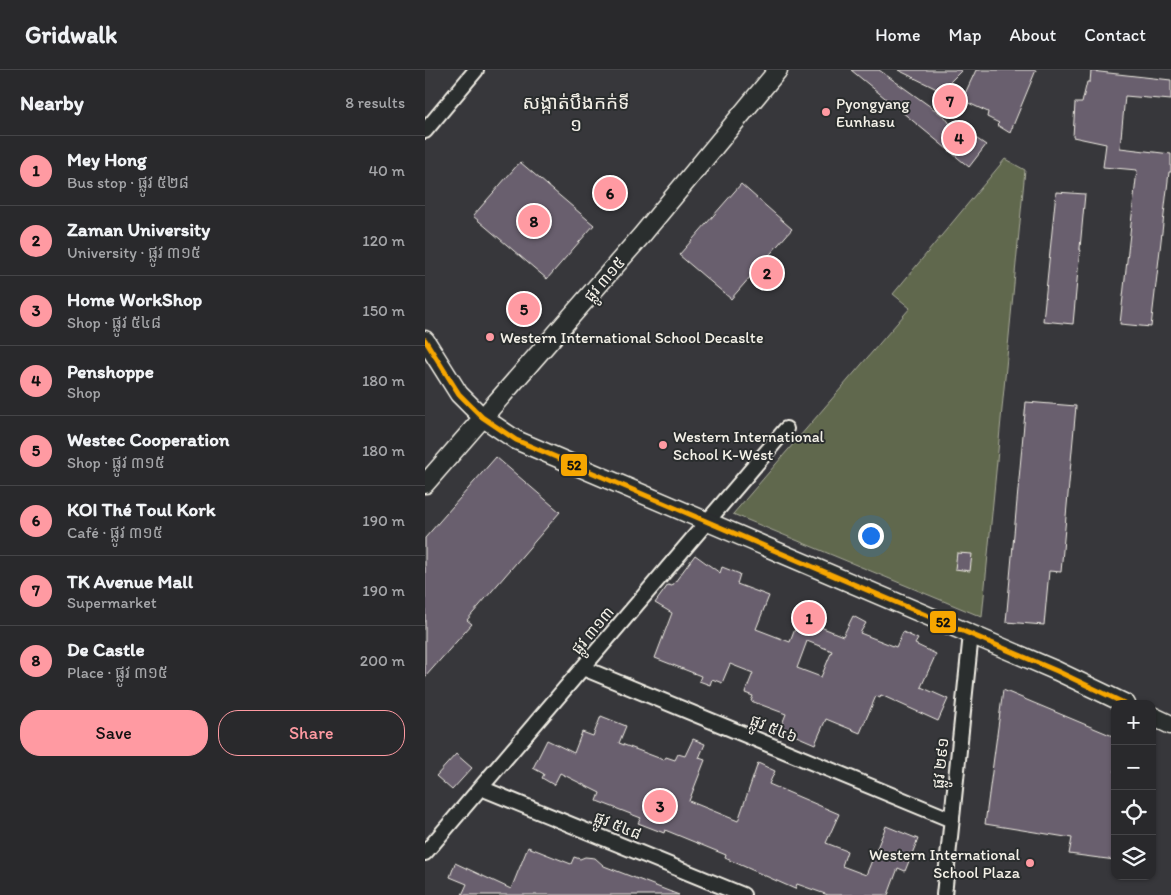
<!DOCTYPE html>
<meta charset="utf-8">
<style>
:root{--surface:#29292c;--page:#313134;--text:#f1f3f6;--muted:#a5a6a9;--line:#454548;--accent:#ff9aa2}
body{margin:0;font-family:Itim,"Noto Sans Khmer",sans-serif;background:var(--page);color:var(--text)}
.controls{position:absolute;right:15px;bottom:15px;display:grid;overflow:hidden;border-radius:10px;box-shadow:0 1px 4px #0004}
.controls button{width:45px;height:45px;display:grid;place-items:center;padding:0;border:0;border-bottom:1px solid var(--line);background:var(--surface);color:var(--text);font:25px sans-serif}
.you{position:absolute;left:445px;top:465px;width:18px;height:18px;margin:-12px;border:4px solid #fff;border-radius:50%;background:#1a73e8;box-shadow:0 0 0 8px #1a73e833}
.badge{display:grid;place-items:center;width:32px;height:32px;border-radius:50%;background:var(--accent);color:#111;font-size:16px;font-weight:700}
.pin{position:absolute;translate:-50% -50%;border:2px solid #fff;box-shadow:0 1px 5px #0006}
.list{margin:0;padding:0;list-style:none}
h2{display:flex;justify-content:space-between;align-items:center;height:65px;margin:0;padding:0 20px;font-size:21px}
h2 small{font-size:16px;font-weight:400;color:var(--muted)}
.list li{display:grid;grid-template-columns:32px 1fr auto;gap:15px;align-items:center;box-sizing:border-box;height:70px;padding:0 20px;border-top:1px solid var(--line)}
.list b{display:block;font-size:19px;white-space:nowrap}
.list p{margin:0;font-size:16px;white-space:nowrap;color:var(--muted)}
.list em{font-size:16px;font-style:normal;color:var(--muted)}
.actions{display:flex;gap:10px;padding:15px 20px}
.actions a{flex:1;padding:11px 0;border:1px solid var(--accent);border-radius:20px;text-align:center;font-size:18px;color:var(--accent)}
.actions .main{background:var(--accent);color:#111}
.icon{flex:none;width:28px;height:28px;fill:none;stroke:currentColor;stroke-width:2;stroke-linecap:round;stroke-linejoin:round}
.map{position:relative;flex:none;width:746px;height:825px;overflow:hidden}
header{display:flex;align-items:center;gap:30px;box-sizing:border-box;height:70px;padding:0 25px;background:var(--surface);border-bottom:1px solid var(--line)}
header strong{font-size:24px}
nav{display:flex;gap:28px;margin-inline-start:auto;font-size:18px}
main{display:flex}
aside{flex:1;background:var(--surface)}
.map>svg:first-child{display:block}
.green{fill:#61684e;stroke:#aaac9b}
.building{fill:#695e6e;stroke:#f4f1e8;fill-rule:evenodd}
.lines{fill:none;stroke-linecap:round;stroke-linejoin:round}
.minor-casing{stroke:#f4f1e8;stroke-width:18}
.tertiary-casing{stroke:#f4f1e8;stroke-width:21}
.minor{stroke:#2a2d2e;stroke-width:14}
.tertiary{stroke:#2a2d2e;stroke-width:18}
.bus-1-casing{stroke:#2a2d2e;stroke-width:9}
.bus-1{stroke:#f7a600;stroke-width:5}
.poi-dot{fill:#ff9aa2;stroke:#2a2d2e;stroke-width:2}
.labels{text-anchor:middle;stroke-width:4;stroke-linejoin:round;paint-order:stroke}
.poi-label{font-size:16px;fill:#f4f1e8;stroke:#2a2d2e;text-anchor:start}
.street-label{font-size:16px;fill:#f4f1e8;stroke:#2a2d2e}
.quarter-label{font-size:19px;fill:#f4f1e8;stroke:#2a2d2e}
.line-badge{stroke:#2a2d2e;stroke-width:2}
.pale-badge-label{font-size:14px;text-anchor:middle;font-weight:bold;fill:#111}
</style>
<header>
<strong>Gridwalk</strong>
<nav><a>Home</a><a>Map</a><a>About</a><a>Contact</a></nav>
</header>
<main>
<aside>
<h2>Nearby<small>8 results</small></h2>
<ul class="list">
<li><span class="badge">1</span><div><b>Mey Hong</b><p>Bus stop · ផ្លូវ ៥២៨</p></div><em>40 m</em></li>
<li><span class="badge">2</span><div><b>Zaman University</b><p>University · ផ្លូវ ៣១៥</p></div><em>120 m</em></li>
<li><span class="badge">3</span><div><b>Home WorkShop</b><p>Shop · ផ្លូវ ៥៤៨</p></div><em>150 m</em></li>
<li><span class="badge">4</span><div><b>Penshoppe</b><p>Shop</p></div><em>180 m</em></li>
<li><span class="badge">5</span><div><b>Westec Cooperation</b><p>Shop · ផ្លូវ ៣១៥</p></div><em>180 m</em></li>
<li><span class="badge">6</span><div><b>KOI Thé Toul Kork</b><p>Café · ផ្លូវ ៣១៥</p></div><em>190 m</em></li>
<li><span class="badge">7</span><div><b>TK Avenue Mall</b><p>Supermarket</p></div><em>190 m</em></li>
<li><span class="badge">8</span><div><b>De Castle</b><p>Place · ផ្លូវ ៣១៥</p></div><em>200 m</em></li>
</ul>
<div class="actions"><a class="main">Save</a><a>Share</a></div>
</aside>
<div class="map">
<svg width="746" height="825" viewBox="0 0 746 825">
<rect width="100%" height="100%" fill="#37373b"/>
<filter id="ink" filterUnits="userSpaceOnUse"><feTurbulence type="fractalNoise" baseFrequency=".02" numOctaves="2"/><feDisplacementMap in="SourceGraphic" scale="10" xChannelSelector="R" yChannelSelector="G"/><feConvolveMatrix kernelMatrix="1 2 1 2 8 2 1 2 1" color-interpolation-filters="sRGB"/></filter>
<g filter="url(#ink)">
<path class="green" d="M580 89 600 100 557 547 308 444 485 238 468 224Z"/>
<path class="building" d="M426 0H454L520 47 526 55 527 52 561 75 544 97Z
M473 0H537L516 21Z
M551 0H611L585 63 572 55 574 53 562 47 563 42 537 30Z
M666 1 746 10V30L700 26 695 78 746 84V102H744L726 257 695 254 712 100 678 97 681 74 648 67 650 33H657L662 12H665Z
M95 92 169 155 122 209 48 146Z
M316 114 367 159 306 229 254 185Z
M631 122 660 124 648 254 618 251Z
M601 332 651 336 636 502 624 501 619 555 581 552Z
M71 387 135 442 42 550 47 554 0 607V468Z
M532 483 547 484 545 501 530 499Z
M270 485 295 503 297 497 315 504 312 514 344 526 331 559 365 572 378 538 397 545 393 556 418 566 428 546 441 553 435 563 471 577 478 562 493 569 490 574 511 584 496 617 523 629 513 651 456 625 455 628 451 626 435 663 401 649 390 674 355 659 361 644 326 631 328 626 320 623 328 603 305 594 297 613 287 609 285 615 274 611 276 606 230 588 247 543 230 533 243 515 247 516ZM382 571 407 581 396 607 372 598Z
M578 620 690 667V790L644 784 647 768 560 754Z
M176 646 201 656 194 673 239 690 241 687 250 690 253 684 260 686 268 669 280 674 274 688 280 690 264 731 313 751 333 693 350 701 344 714 414 744 401 773 422 781 417 796 441 805 461 756 493 769 480 801 473 798 463 825H403L372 814 370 819 300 788 301 785 240 760 239 763 213 753 216 748 172 731 175 723 135 703 129 715 117 708 119 704 108 698 122 670 149 683 157 662 168 666Z
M31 684 47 698 27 720 11 706Z
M103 777 146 794 149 787 155 789 160 787 170 788 179 796 254 825H37L42 814 25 807 30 793 86 819Z"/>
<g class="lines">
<g class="minor-casing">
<path id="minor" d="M0 61 51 0
M158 598 527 750
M56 718 318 825
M0 783 361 359
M519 825 546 564"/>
</g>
<g class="tertiary-casing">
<path id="tertiary" d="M0 270 34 324 57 347 91 370 632 601 701 634
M0 414 217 165 353 0
M727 646 746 655"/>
</g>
<use href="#minor" class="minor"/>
<use href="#tertiary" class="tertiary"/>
<g class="bus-1-casing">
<path id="bus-1" d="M0 270 34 324 57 347 91 370 632 601 701 634"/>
</g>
<use href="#bus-1" class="bus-1"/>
</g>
</g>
<g class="poi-dot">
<circle cx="401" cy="42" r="5"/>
<circle cx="65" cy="267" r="5"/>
<circle cx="238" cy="375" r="5"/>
<circle cx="605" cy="793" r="5"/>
</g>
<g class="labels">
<g class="poi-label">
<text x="411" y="39">Pyongyang<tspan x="411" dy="18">Eunhasu</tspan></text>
<text x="75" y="273">Western International School Decaslte</text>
<text x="248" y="372">Western International<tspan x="248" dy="18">School K-West</tspan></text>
<text x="595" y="790" text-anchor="end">Western International<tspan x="595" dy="18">School Plaza</tspan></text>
</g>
<g class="street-label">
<text transform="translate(179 209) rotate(-49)" y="6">ផ្លូវ ៣១៥</text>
<text transform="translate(167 560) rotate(-50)" y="6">ផ្លូវ ៣១៣</text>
<text transform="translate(349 658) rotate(22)" y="6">ផ្លូវ ៥៤៦</text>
<text transform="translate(515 693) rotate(-84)" y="6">ផ្លូវ ២៩១</text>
<text transform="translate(193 755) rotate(22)" y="6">ផ្លូវ ៥៤៨</text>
</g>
<g class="quarter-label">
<text x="151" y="39">សង្កាត់បឹងកក់ទី<tspan x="151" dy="22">១</tspan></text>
</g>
</g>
<g class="line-badge">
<rect x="135" y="383" width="28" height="24" rx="5" fill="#f7a600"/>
<rect x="504" y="540" width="28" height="24" rx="5" fill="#f7a600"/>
</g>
<g class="pale-badge-label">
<text x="149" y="400">52</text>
<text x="518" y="557">52</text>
</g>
</svg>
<div class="controls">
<button>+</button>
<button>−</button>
<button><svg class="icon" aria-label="locate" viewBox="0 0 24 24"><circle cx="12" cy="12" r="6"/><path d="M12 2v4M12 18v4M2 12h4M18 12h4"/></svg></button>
<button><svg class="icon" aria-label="layers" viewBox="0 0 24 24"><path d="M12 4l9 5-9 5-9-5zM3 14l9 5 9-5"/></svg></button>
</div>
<div class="you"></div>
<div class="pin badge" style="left:384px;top:548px">1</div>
<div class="pin badge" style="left:342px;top:203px">2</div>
<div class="pin badge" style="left:235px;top:736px">3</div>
<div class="pin badge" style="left:534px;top:68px">4</div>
<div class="pin badge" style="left:99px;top:239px">5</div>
<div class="pin badge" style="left:185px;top:123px">6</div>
<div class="pin badge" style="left:525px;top:31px">7</div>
<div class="pin badge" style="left:109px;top:151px">8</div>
</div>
</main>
